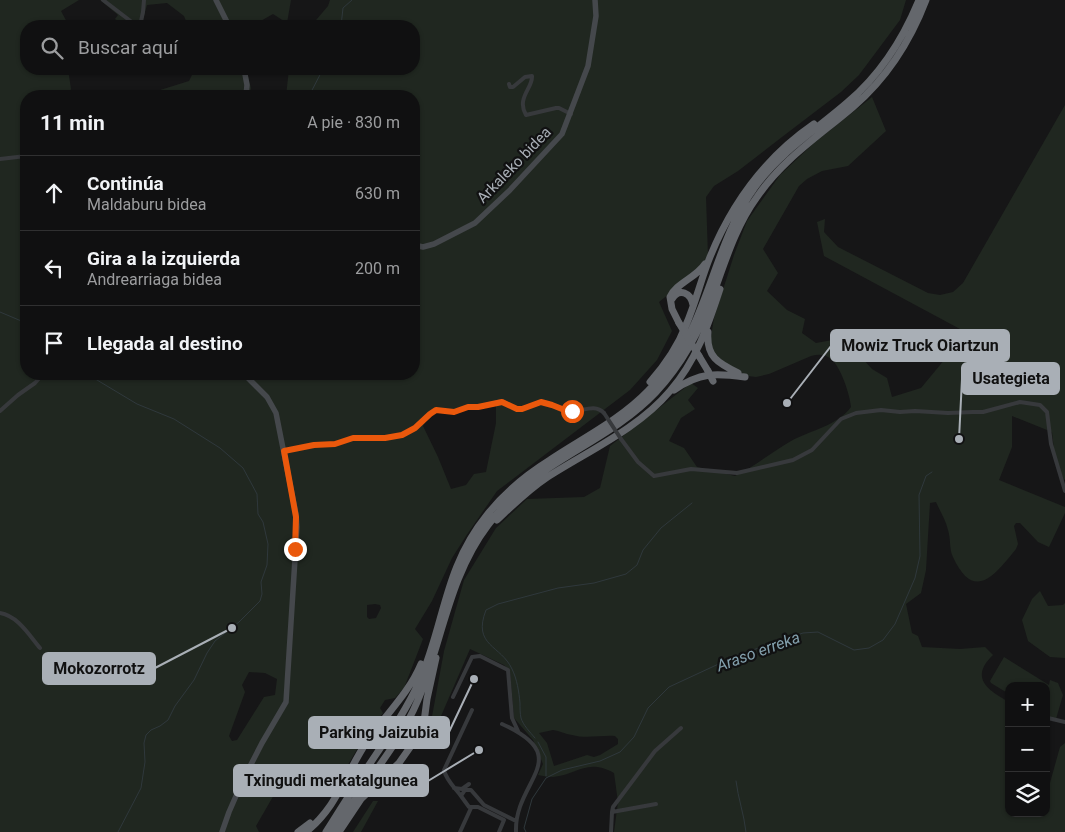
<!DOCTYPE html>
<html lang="es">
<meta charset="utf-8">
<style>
:root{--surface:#101011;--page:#1e1e1f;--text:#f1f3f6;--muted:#9c9d9f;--line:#303031}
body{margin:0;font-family:Roboto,sans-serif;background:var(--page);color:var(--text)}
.controls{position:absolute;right:15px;bottom:15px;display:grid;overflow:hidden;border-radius:10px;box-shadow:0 1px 4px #0004}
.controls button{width:45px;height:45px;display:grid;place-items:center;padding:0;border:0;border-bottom:1px solid var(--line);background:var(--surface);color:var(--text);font:25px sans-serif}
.stop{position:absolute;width:15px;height:15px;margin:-11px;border:4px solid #ea580c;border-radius:50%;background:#fff}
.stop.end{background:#ea580c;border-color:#fff;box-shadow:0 1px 5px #0008}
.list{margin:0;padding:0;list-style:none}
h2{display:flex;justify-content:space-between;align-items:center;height:65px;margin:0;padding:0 20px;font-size:21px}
h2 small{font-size:16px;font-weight:400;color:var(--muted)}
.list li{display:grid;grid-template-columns:32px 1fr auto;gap:15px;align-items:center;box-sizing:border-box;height:75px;padding:0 20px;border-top:1px solid var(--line)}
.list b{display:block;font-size:19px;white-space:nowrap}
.list p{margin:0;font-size:16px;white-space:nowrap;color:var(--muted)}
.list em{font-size:16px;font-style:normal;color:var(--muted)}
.icon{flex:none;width:28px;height:28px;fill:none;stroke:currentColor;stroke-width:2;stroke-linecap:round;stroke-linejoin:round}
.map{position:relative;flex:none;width:1065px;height:832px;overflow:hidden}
.search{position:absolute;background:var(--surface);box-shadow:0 1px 4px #0004;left:20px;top:20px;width:400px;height:55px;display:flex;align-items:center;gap:12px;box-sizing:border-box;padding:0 18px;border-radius:20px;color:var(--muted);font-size:19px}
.panel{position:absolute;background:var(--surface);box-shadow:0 1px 4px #0004;left:20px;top:90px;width:400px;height:290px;border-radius:20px}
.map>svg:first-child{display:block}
.green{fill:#202720;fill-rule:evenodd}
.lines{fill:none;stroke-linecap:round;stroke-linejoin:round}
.stream{stroke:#2f383c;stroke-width:1}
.street{stroke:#37393c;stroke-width:4}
.secondary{stroke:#45484c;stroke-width:5.5}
.highway{stroke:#64676c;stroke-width:7}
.street-bridge{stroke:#37393c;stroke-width:4}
.highway-bridge{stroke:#64676c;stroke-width:7}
.route{stroke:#ea580c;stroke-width:6}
.labels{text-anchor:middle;stroke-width:4.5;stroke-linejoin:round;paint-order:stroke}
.street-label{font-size:15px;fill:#a9afb6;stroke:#111112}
.water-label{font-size:16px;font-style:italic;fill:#83a0ad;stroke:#111112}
.leader{fill:none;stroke:#a9afb6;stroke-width:2}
.callout-dot{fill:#a9afb6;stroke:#111112;stroke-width:2}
.callout{fill:#a9afb6;stroke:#a9afb6;stroke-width:2}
.callout-label{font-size:16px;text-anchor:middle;font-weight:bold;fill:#111}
</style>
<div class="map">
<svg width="1065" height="832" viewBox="0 0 1065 832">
<rect width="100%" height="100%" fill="#161617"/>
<path class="green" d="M0 0H79L61 11 69 26H26V69H68L71 89 68 96H26V374H414V96H286L289 69H414V26H311L328 6 330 0H906L900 20 859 75 841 92 782 137 738 171 714 186 706 197 708 256 700 269 659 302 672 331 657 360 630 390 497 491 466 536 452 558 432 601 415 629 423 639 404 688 395 698 385 700 380 708 383 713 362 741 330 795 325 790 332 770 303 765 286 774 256 826 259 832H0ZM496 404V423L486 472 474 474 466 485 451 489 438 457 423 426 431 413ZM375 604 380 605 381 608 376 618 369 619 367 617V605ZM249 672 265 673 277 679 275 695 264 697 237 740 232 741 229 736 245 692 242 685Z
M100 0H291L287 23 291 26H286L287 23 273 14 252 26H188L184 16 167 3 147 5 141 26H132L126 21 122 25 115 19 118 15Z
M195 69H246L251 88 249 96H141L189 81Z
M872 97 886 131 848 166 822 171 807 179 799 186 763 249 778 273 767 291 787 310 805 319 802 333 816 343 838 339 836 346 861 357 872 369 887 378 892 397 921 388 950 353 977 329 969 332 960 329 824 256 817 222 825 219 824 232 838 247 928 293 940 295 953 292 963 283 1065 105V479L1064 480 1055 459 1052 432 1012 416V447L999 480 1065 507V513L1049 547 1038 542 1020 523H1016L1014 526 1018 544 1016 549C995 575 974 603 953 557 949 549 951 539 948 530 946 521 940 511 936 502L930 503 926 570 921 593 906 604 912 633 918 636 922 647 960 649 985 647 993 655C969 678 988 690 1009 702V813H1046V789L1048 790 1060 747 1065 743V832H614L618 802 614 773C586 758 578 775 553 777 549 777 543 776 538 775L543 764 533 740 514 718 510 671 504 665 470 649 438 723 431 722 444 651 464 580 496 528 527 499 584 497 600 488 610 446 691 383 698 388 688 400 695 409 681 418 669 441 684 448 697 467 735 476C755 466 772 452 791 441 811 430 837 426 851 407 850 395 841 367 831 359 825 354 818 354 811 356L769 374 756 377 748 376 728 366 715 356 710 343 714 318 734 255 747 221 780 175 814 143ZM553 730C560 731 565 734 572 735 586 739 601 735 615 736L618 739V744L600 755 594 757 587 755 554 766 547 743 539 733Z
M1040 591 1048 606 1063 605 1065 603V658L1050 657 1028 641 1022 620 1032 599Z
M1004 657 1049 685 1050 680 1058 683 1063 695 1056 719 1046 716V686H1009V694L991 683 990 681Z
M373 801H378L361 832H353Z"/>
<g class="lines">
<path class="stream" d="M341 26 343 8 352 0
M309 96 323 69
M0 312 26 323
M87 374 137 404 174 419 220 448 243 468 257 494 258 514 263 522 268 544 267 565 261 582 262 594 260 601 239 622 215 641 207 653 194 680 175 706 168 720 160 726 151 730 146 735 144 743 145 762 141 788 118 832
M535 738C530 732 523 725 521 718 520 714 520 708 520 703 519 692 517 679 512 669 501 645 472 646 486 610L498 604 558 588 594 583 626 574 637 565 643 550 661 528 692 503
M538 742 546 757V776
M736 781C738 798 744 814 746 832
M526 832 524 828 532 799 546 778 562 770 600 761 620 752 634 737 648 708 669 687 738 655 803 633 818 632 854 650 869 648 883 640 895 624 915 578 920 556 919 495 926 476 932 472"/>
<path class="street" d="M103 0 137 26
M140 26 143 12 144 0
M509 84 510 87H513L525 77 532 76C533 88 516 98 526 115L556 108H559L571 114
M0 159 26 156
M0 411 18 395 35 383 43 374
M621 439 638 462 654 476 691 469 737 473 793 460 812 450 841 419 856 413 881 410 900 412 915 411 948 413 973 412H983L1020 402 1040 405 1047 412 1051 444 1065 491
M284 451 315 445 335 444 353 438H385L402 435 415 428 430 414 437 410 454 412 468 407H478L502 401 517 409C526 409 532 404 540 403 550 401 558 409 566 411 580 414 593 402 604 413
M0 613C18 616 29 635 40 648
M453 697 472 657 480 656 508 670 512 718 518 731
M1048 718 1065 722
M502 724C577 758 514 780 516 832
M454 788 462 789 469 784
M461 796C455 788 446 780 444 770L472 710
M612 812 613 807 655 751 681 728
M460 832 471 808
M499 832 504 820 478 807H469L461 796 465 790H471L484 805 516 821
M611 832 612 812 656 804"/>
<path class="secondary" d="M216 0 229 26
M244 69 247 85 246 96
M414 245 423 247 434 244 475 223 510 190 562 134 588 66 596 16 595 0
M222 832 229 812 243 780 262 743 286 702 297 527 296 514 276 413 267 397 244 374"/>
<path class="highway" d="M672 299C679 287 691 293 693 305
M679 323 672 309 670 297C676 283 696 278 705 264
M708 332C706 357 718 363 738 373
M699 356 708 371
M650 382C665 365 678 346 686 325 696 302 701 279 710 257 732 203 766 157 814 124
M674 390C700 372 716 373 745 377
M497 520C513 505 528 490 546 478 588 451 638 429 670 391 696 361 708 326 720 289
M298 832 310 823
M306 832C337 807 345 775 366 743 384 716 408 695 421 664
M326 832C340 810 354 787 369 765 387 738 406 711 420 680 445 622 444 568 487 515 504 493 526 475 550 460 583 438 620 420 648 391 666 373 680 353 691 331 714 283 723 231 755 187 780 152 816 130 848 102 881 74 903 39 919 0
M333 832C360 788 398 748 418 700 442 642 449 576 488 525 503 505 521 488 541 473 580 446 623 427 656 392 683 363 701 329 714 292 726 259 736 226 757 197 783 159 819 136 853 107 887 78 910 42 926 0
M339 832 361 799 399 763 418 736 424 722 427 699 436 658"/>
<path class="street-bridge" d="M604 413 621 439"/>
<path class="highway-bridge" d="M679 323 699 356
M708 371 713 381"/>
</g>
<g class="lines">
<path class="route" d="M295 549 296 517 284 451 314 445 335 444 353 438H385L402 435 415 428 430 414 436 410 454 412 468 407H478L502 402 517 409H522L541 402 552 405 567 411H572"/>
</g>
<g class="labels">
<g class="street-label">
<text transform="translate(514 165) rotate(-46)" y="5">Arkaleko bidea</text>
</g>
<g class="water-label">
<text transform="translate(758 651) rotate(-20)" y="6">Araso erreka</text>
</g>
</g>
<path class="leader" d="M787 403L831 346M959 439L962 379M232 628L155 668M474 679L449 732M479 750L428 781"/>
<g class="callout-dot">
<circle cx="787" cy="403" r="5"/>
<circle cx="959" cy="439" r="5"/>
<circle cx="232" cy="628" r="5"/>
<circle cx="474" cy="679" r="5"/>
<circle cx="479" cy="750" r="5"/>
</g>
<g class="callout">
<rect x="831" y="330" width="178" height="31" rx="5"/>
<rect x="962" y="363" width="97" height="31" rx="5"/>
<rect x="43" y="653" width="112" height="31" rx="5"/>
<rect x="309" y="717" width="140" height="31" rx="5"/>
<rect x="234" y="765" width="194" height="31" rx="5"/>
</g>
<g class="callout-label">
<text x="920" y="351">Mowiz Truck Oiartzun</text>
<text x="1011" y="384">Usategieta</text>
<text x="99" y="674">Mokozorrotz</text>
<text x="379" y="738">Parking Jaizubia</text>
<text x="331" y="786">Txingudi merkatalgunea</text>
</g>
</svg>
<div class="controls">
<button>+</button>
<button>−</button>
<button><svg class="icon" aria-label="layers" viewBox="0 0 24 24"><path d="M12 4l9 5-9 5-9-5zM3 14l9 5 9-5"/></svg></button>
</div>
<div class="stop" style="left:572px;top:411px"></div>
<div class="stop end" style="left:295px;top:549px"></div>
<div class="search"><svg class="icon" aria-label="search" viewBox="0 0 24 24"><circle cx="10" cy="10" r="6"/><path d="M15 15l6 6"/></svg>Buscar aquí</div>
<section class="panel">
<h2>11 min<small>A pie · 830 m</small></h2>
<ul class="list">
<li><svg class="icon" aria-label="ahead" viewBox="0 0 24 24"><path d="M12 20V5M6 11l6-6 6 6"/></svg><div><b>Continúa</b><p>Maldaburu bidea</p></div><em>630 m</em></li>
<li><svg class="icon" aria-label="left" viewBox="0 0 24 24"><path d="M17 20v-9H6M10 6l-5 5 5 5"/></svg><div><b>Gira a la izquierda</b><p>Andrearriaga bidea</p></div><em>200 m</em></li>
<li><svg class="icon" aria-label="arrive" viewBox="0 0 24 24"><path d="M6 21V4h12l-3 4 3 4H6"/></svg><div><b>Llegada al destino</b></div></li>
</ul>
</section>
</div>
